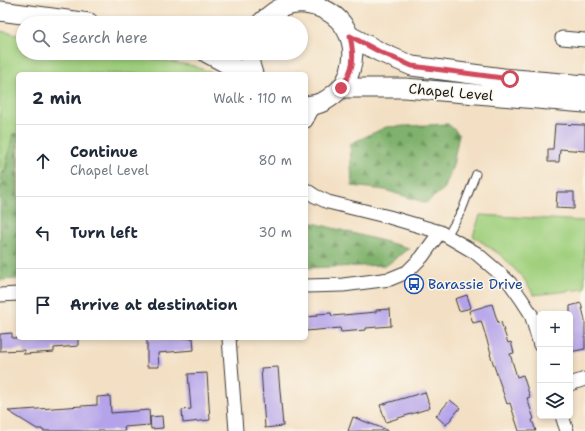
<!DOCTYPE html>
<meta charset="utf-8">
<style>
:root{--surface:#fff;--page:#f2f2f3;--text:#1f2937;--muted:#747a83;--line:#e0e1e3}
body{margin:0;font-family:"Shantell Sans",sans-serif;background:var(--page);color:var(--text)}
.controls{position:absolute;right:12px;bottom:12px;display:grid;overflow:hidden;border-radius:6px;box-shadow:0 2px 6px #0003}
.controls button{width:36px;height:36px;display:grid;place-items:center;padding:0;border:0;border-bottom:1px solid var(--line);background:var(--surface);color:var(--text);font:20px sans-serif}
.stop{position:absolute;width:12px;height:12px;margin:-9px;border:3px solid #d1495b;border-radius:50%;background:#fff}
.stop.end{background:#d1495b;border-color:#fff;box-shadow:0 1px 4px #0008}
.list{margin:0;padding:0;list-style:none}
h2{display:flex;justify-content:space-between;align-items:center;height:52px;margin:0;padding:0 16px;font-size:17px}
h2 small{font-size:13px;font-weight:400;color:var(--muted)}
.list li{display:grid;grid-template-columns:26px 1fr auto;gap:12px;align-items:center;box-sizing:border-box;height:72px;padding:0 16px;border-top:1px solid var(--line)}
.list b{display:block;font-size:15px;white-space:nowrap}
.list p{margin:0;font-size:13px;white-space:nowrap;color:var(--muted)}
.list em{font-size:13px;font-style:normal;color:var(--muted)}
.icon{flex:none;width:22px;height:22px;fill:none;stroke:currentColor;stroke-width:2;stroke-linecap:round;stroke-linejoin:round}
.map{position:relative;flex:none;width:585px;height:431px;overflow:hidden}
.search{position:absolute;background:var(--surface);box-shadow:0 2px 6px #0003;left:16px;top:16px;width:292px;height:44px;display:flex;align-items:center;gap:10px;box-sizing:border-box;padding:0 14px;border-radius:22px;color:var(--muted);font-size:15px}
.panel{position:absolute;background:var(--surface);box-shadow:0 2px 6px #0003;left:16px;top:72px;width:292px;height:268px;border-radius:6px}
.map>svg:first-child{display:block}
.grass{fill:#a0d07e;stroke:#5e764d}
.forest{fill:url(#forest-firs);stroke:#4e6744}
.building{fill:#b4a2ea}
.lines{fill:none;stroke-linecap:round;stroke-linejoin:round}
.service-casing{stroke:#3c3935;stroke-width:9}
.minor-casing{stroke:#3c3935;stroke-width:15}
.secondary-casing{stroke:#3c3935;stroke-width:21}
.service{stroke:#fff;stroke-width:7}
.minor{stroke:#fff;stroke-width:13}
.secondary{stroke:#fff;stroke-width:19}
.route{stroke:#d1495b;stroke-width:5}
.labels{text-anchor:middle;stroke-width:3;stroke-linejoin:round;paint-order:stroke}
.street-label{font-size:14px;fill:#1c1c1c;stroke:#fbf7ec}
.transit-label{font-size:14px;fill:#164399;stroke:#fbf7ec;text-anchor:start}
</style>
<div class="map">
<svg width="585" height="431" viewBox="0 0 585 431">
<defs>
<pattern id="forest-firs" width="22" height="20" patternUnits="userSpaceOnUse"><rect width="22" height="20" fill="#80b26d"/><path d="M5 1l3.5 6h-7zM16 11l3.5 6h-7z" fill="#689059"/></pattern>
</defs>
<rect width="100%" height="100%" fill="#fbf7ec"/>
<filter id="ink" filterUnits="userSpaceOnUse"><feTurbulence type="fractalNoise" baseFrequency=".025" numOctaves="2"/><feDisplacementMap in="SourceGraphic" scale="8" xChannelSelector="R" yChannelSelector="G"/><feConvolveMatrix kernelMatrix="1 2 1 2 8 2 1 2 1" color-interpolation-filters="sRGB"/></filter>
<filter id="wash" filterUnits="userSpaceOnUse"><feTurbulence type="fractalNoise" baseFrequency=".012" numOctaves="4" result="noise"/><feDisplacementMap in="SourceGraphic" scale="16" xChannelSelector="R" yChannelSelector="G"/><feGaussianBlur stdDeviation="0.9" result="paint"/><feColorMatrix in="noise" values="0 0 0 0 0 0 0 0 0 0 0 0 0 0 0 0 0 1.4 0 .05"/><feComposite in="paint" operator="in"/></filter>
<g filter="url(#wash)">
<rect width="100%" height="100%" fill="#f3e0c4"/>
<path class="grass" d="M0 31 23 35V53H122L194 66 215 74H18V134H13L5 172 0 170Z
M480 215 585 221V289L534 295 524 279 502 256 473 236Z"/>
<path class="forest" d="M448 124 459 134 453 165 445 188 426 203 385 190 352 186 350 144 386 127Z
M13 134H18V279L0 280V173L5 172Z
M306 221 409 248 387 265 306 268Z"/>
<g id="blocks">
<path class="building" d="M555 124 585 125V151L560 149 559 162H548V149H553Z
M557 192H574V209L556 208Z
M467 295 471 308 459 311 455 299Z
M581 303 585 320V349L570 352V306Z
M492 304 498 323 501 322 508 343 511 342 514 353 510 354 517 377 523 375 530 397 527 398 534 419 532 420 536 431H519L510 403 507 404 490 354 491 353 481 321 473 323 469 311Z
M390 309 391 326 366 328V330L341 332 340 328 306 331V317L317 316V314L331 313 332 316 376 312V310Z
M12 333V338H78V346L54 348V352L24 354V350L0 351V334Z
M147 338H193L194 350 158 353 159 367H147Z
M278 367 283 426 265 428 261 368Z
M207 373 210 420 183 423 182 410 191 409 188 374Z
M425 392 430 408 386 422 380 405Z
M110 396 111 413 149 410 150 425 124 427 125 431H43L42 429H37L8 411 97 405V397Z
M450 400 460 408 446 425 436 416Z
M162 416 163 428 151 429 150 417Z
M353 417 387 430V431H348Z"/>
</g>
</g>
<g filter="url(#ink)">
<use href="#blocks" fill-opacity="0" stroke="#3c3935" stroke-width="1"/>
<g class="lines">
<g class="service-casing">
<path id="service" d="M447 236 462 210 476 174"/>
</g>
<g class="minor-casing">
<path id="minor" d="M562 38 585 40
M306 121 314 106
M306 190 315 196 328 202 389 217 440 232 476 253 497 271 510 283 522 300 531 314 540 345
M306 286 343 285 390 279 407 272 422 257 440 232
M0 295 18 294
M229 338 236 431
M570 384 585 379
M562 416 567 431"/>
</g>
<g class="secondary-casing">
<path id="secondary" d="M0 11 89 23
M261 23C268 16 276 9 286 6 293 4 302 3 310 5 341 11 360 39 350 71 348 78 344 86 338 91 328 100 320 105 306 106
M350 36 380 52 412 66 503 78 585 85
M207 53 246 74
M250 53V64L253 74
M341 88H405L585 103"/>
</g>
<use href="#service" class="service"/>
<use href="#minor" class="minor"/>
<use href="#secondary" class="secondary"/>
</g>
</g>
<g class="lines" filter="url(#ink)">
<path class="route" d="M341 88C354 69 355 59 350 36L380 52 412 66 510 79"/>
</g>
<defs>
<g id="bus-ring" transform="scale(1)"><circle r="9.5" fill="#fbf7ec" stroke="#1a4fb4" stroke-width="1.5"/><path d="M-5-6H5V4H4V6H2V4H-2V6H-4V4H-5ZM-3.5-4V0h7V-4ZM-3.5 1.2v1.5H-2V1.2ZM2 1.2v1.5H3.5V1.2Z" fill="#1a4fb4"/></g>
</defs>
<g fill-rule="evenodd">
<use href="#bus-ring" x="414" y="284"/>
</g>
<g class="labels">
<g class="street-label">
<text transform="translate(451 92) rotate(5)" y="5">Chapel Level</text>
</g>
<g class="transit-label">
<text x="428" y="289">Barassie Drive</text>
</g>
</g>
</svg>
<div class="controls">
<button>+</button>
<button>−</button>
<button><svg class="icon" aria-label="layers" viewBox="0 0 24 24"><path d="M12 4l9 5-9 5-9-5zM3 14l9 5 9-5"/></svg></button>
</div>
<div class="stop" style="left:510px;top:79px"></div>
<div class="stop end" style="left:341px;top:88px"></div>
<div class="search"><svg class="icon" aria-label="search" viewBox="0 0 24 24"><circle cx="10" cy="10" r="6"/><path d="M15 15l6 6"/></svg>Search here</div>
<section class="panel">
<h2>2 min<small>Walk · 110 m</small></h2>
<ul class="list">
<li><svg class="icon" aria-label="ahead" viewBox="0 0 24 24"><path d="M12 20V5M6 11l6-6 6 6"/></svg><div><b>Continue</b><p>Chapel Level</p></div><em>80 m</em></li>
<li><svg class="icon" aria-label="left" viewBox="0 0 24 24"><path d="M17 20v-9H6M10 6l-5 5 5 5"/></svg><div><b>Turn left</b></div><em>30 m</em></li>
<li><svg class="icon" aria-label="arrive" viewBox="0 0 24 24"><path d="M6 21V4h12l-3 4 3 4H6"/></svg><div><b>Arrive at destination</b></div></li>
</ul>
</section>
</div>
